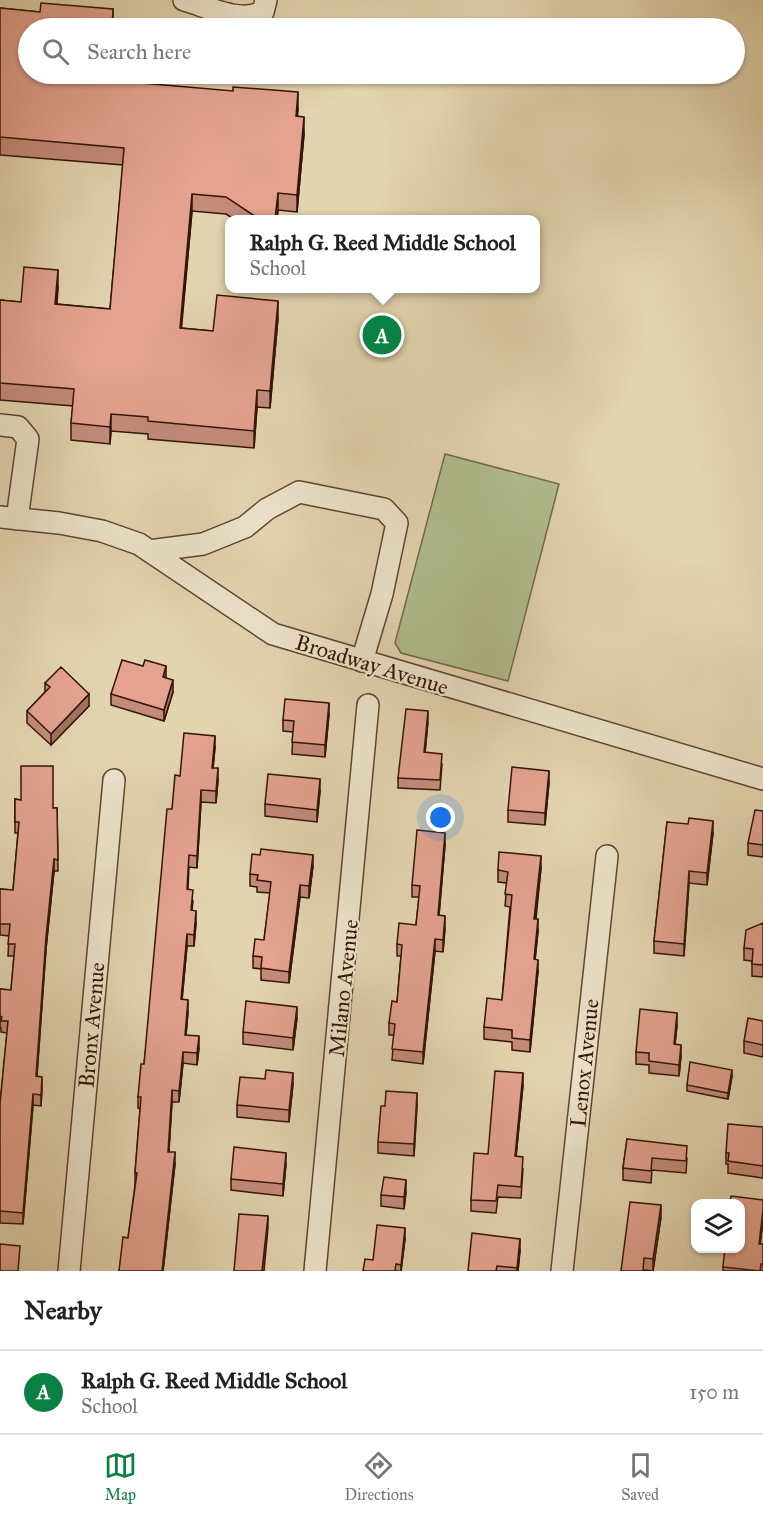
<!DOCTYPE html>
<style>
:root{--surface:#fff;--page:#f2f2f2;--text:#222;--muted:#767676;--line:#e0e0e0;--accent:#0b8043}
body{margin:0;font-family:"IM FELL Great Primer",serif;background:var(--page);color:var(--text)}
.controls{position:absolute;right:18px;bottom:18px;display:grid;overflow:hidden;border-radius:12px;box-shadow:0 2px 4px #0004}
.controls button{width:54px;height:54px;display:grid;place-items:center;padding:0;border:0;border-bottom:2px solid var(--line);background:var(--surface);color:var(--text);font:30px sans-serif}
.you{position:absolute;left:441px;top:818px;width:21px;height:21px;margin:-15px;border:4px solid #fff;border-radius:50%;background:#1a73e8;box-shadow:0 0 0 9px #1a73e833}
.badge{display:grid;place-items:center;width:39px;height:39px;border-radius:50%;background:var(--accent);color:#fff;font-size:20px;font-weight:700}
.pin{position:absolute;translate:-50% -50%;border:3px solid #fff;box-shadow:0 2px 6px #0006}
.popup{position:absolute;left:225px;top:215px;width:315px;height:78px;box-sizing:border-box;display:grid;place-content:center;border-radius:12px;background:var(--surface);filter:drop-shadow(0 2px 4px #0005);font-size:20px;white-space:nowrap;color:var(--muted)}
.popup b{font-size:22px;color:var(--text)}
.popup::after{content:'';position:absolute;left:50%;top:100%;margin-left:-12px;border:12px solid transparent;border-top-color:var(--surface)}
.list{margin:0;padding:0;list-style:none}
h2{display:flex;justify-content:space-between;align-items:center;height:78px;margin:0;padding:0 24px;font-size:26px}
h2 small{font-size:20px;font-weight:400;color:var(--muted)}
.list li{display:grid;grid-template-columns:39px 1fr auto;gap:18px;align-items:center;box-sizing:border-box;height:84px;padding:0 24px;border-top:2px solid var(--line)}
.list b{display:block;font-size:22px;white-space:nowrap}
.list p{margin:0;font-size:20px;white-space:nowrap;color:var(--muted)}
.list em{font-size:20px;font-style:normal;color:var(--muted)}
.icon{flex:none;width:33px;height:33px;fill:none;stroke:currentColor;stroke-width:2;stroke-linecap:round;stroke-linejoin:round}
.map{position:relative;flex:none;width:763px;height:1271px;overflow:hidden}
.search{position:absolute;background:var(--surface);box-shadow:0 2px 4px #0004;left:18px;right:18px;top:18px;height:66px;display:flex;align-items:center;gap:15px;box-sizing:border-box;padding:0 21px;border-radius:33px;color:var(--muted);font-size:22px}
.sheet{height:162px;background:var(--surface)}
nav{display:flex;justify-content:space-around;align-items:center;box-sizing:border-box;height:84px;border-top:2px solid var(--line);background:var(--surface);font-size:16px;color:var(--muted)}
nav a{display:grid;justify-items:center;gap:3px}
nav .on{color:var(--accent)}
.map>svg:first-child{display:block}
.green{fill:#b0bd8d;stroke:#72694a;stroke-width:1.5}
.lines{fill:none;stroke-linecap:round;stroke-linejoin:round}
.minor-casing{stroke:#5f4531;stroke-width:24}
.minor{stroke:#ece3cb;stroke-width:21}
.wall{fill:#c48b7b;stroke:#331507;stroke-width:1.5}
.shaded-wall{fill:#a07164;stroke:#331507;stroke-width:1.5}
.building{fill:#e4a28f;stroke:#331507;stroke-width:1.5}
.labels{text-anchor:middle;stroke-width:4.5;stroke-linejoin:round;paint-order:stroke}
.street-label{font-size:22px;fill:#331507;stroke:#ece3cb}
</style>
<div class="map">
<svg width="763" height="1271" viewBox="0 0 763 1271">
<rect width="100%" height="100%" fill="#e2d4af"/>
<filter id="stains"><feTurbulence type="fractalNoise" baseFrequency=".00333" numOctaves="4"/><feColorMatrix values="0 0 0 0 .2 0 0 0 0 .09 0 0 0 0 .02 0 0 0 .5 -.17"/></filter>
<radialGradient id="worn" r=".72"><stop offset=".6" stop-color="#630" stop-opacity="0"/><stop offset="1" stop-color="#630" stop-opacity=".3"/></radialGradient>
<path class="green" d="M445 454 559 484 508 681 401 653 395 643Z"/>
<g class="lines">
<g class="minor-casing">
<path id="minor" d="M184 0C209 7 239 24 263 12L266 0
M0 425 18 427 28 439 17 519
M0 517 59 523 102 531 139 544 273 634 763 779
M149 551 203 544 245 527 267 509 299 492 384 509 397 523 382 594 362 661
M69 1271 114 780
M315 1271 368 705
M562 1271 607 856"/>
</g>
<use href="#minor" class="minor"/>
</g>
<path class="wall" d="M0 8 40 12 113 9V28H28V74H109V80L298 109 297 116 304 134 297 212 278 210 277 219H234L226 214 192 211 181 328 213 331 278 318 270 408 257 407 254 448 148 439V434L111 431 110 444 71 440V423L73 406 0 400V300L21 302 58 287 57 304 110 309 123 165 0 155Z
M166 678 173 692 164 721 111 705V694Z
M45 683 89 706 51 745 27 723V711L45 692Z
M329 714 325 757 292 754 293 732 283 731V720Z
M428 721 425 753 442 764 440 790 398 788V778Z
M215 747 213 768 218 780 216 803 201 802 197 868 189 867 188 889 193 901 192 910 196 923 194 946H187L182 999 188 1012 186 1035 199 1048 197 1065 183 1063 179 1102H172L169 1152 175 1164 163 1271H119L128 1238 135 1185V1173L140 1109 138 1108V1097L144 1064 172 809 180 776Z
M549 782 545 825 508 822V810Z
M320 791 317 822 265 816V804Z
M15 799 53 808H57L58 871H54L46 949 37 1076 42 1088 41 1106 33 1105 23 1224 0 1223V1104L7 1033 1 1032V1028H0V989L11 990 14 956H8L9 936 0 935V889L13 890 18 833H15Z
M763 811V857L748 855V843Z
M667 822 713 833 707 885 689 883 684 956 654 953V941Z
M445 845 439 915 445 928 443 952 435 951 423 1064 392 1060 394 1035H389V1023L397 1002 401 956H397V944L416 925 419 897H412V885Z
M313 866 309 898 300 897 289 983 261 980V969L253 968V956L264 940 270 893 257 892V887L250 886V874Z
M541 868 536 919 538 931 535 959 538 971 530 1052 512 1050V1042L484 1039V1027L502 1000 510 907 505 906 507 883 498 882V870Z
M763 923V977L752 976V961L744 960V948Z
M297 1018 293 1050 243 1044V1032Z
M763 1021V1057L744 1053V1041Z
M677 1025 675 1044 681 1056 679 1076 649 1073V1065L636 1064V1052Z
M732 1076 728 1099 687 1091V1085Z
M293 1084 289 1122 237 1117V1105Z
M523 1085 516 1156 523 1169 521 1198 498 1197 496 1213 471 1211V1200L488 1154Z
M417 1105 414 1156 378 1153V1142Z
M763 1127V1178L728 1173V1164H726V1153Z
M627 1139 687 1158 686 1173 652 1170 651 1183 623 1180V1168Z
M286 1164 283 1196 231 1190V1179Z
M406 1192 404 1209 381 1206V1195Z
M763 1200V1221L760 1244H763V1271H723V1267Z
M661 1217 653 1271 644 1270V1271H621Z
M405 1239 401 1271H363L373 1260Z
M520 1250 518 1271H468Z"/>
<path class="shaded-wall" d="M298 92V109L296 133V116Z
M304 117V134L297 212V195Z
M278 193V210L277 219H275Z
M192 194V211L180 345V328Z
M58 270V287L55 321V304Z
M278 301V318L270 408V391Z
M257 390V407L254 448V431Z
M111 414V431L110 444V427Z
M166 666V678L163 677Z
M173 680V692L164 721V710Z
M89 694V706L51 745V734Z
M329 703V714L325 757V745Z
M428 711V721L424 763V752Z
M215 736V747L212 779V768Z
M218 768V780L216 803V791Z
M549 771V782L545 825V813Z
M320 779V791L317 822V810Z
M201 790V802L197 868V856Z
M713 821V833L707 885V873Z
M445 833V845L438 927V915Z
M313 855V866L309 898V886Z
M541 856V868L534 930V919Z
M54 859V871L46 949 36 1088V1076L46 937Z
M689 871V883L684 956V944Z
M300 885V897L289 983V972Z
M196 911V923L194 946V935Z
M445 916V928L443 952V940Z
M538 919V931L534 971V959Z
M187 934V946L181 1011V999Z
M435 939V951L423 1064V1052Z
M538 960V971L530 1052V1040Z
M188 1000V1012L185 1047V1035Z
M297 1007V1018L293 1050V1038Z
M677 1013V1025L674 1056V1044Z
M199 1036V1048L197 1065V1053Z
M681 1045V1056L679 1076V1065Z
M183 1052V1063L179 1102V1091Z
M732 1070V1076L728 1099V1093Z
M293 1073V1084L289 1122V1110Z
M523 1073V1085L515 1168V1156Z
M42 1077V1088L41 1106V1095Z
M172 1090V1102L168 1164V1152Z
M417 1093V1105L414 1156V1144Z
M33 1094V1105L23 1224V1213Z
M175 1152V1164L163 1271H162Z
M286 1153V1164L283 1196V1184Z
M406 1180V1192L404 1209V1197Z
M661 1205V1217L653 1271V1259Z
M763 1210V1221L759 1255V1244Z
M268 1216V1228L264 1271H262Z
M405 1228V1239L401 1271V1265Z
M520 1239V1250L518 1271H517Z"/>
<path class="building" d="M41 3 113 9 112 28H28V74H108L107 80 233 91V87L298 92 296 116 304 117 297 195 278 193 275 219H259L226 197 192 194 180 328 213 331 217 295 278 301 270 391 257 390 254 431 148 421V417L111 414 110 427 71 423 74 389 0 383V300L21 302 24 267 58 270 55 304 110 309 124 148 0 137V8L40 12Z
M122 660 143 666 145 660 166 666 163 677 173 680 164 710 111 694Z
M61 667 89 694 51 734 27 711 50 687 45 683Z
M285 699 329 703 325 745 292 742 294 721 283 720Z
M406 709 428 711 424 752 442 754 440 780 398 778Z
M184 733 215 736 212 768H218L216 791 201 790 197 856 189 855 187 889 193 890 191 910 196 911 194 935 187 934 181 999 188 1000 185 1035 199 1036 197 1053 183 1052 179 1091 172 1090 168 1152H175L162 1271H119L123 1237 128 1238 137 1173H135L141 1097H138L141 1064H144L167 809H172L175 775 180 776Z
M21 766H53V808H57L58 860 54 859 46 937 36 1076 42 1077 41 1095 33 1094 23 1213 0 1211V1104L8 1021H1L2 1017 0 1016V989L11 990 15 944H8L10 924H0V889L13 890 19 822H15V799L21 800Z
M512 767 549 771 545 813 508 810Z
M268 774 320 779 317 810 265 804Z
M755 810 763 811V845L748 843Z
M689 818 713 821 707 873 689 871 684 944 654 941 667 822 688 824Z
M417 830 445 833 438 915 445 916 443 940 435 939 423 1052 392 1049 395 1024 389 1023 392 1001 397 1002 402 945 397 944 399 923 416 925 420 886 412 885Z
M261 849 313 855 309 886 300 885 289 972 261 968 262 957 253 956 255 939 264 940 271 882 257 880 258 875 250 874 252 854 260 855Z
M499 852 541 856 534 919H538L534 959 538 960 530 1040 512 1038V1030L484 1027 487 998 502 1000 512 895 505 894 508 872 498 870Z
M763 923V965L752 964 753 949 744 948 746 930Z
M246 1001 297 1007 293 1038 243 1032Z
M640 1009 677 1013 674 1044 681 1045 679 1065 649 1061V1053L636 1052Z
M748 1018 763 1021V1045L744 1041Z
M690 1062 732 1070 728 1093 687 1085Z
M266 1070 293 1073 289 1110 237 1105 240 1077 265 1079Z
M495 1071 523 1073 515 1156 523 1157 521 1187 498 1185 496 1201 471 1200 474 1153 488 1154Z
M386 1091 417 1093 414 1144 378 1142 381 1106H385Z
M728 1124 763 1127V1166L728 1161 729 1153H726Z
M627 1139 687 1146 686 1161 652 1158 651 1171 623 1168Z
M234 1147 286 1153 283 1184 231 1179Z
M384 1177 406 1180 404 1197 381 1195Z
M731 1196 763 1200V1210L759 1244H763V1264H761L760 1271 723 1267 725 1248H741V1203H730Z
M630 1202 661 1205 653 1259 644 1258 643 1271H621Z
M239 1214 268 1216 262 1271H234Z
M377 1225 405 1228 401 1265 396 1264 395 1271H363L365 1259 373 1260Z
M472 1233 520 1239 517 1268 497 1266 496 1271H468Z
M0 1244 20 1246 18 1271H0Z"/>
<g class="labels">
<g class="street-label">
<text transform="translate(372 664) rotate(17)" y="8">Broadway Avenue</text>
<text transform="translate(343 988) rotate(-84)" y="8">Milano Avenue</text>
<text transform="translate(91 1025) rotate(-85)" y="8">Bronx Avenue</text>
<text transform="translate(584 1063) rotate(-84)" y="8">Lenox Avenue</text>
</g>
</g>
<rect width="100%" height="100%" filter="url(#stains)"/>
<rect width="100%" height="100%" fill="url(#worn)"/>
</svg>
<div class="controls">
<button><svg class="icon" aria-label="layers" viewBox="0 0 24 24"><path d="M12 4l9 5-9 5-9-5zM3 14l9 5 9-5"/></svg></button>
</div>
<div class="you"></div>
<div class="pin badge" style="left:382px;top:335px">A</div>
<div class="popup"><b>Ralph G. Reed Middle School</b>School</div>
<div class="search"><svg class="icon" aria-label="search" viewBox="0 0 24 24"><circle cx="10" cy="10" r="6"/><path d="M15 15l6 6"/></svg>Search here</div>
</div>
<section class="sheet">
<h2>Nearby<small></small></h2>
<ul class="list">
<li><span class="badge">A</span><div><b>Ralph G. Reed Middle School</b><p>School</p></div><em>150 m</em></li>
</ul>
</section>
<nav>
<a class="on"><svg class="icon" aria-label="map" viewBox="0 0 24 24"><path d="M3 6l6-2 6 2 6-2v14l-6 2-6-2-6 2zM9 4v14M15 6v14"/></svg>Map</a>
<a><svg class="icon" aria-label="directions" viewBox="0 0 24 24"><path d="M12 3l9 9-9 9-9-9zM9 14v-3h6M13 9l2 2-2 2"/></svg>Directions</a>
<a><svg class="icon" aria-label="saved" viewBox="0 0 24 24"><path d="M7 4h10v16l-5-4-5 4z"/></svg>Saved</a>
</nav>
